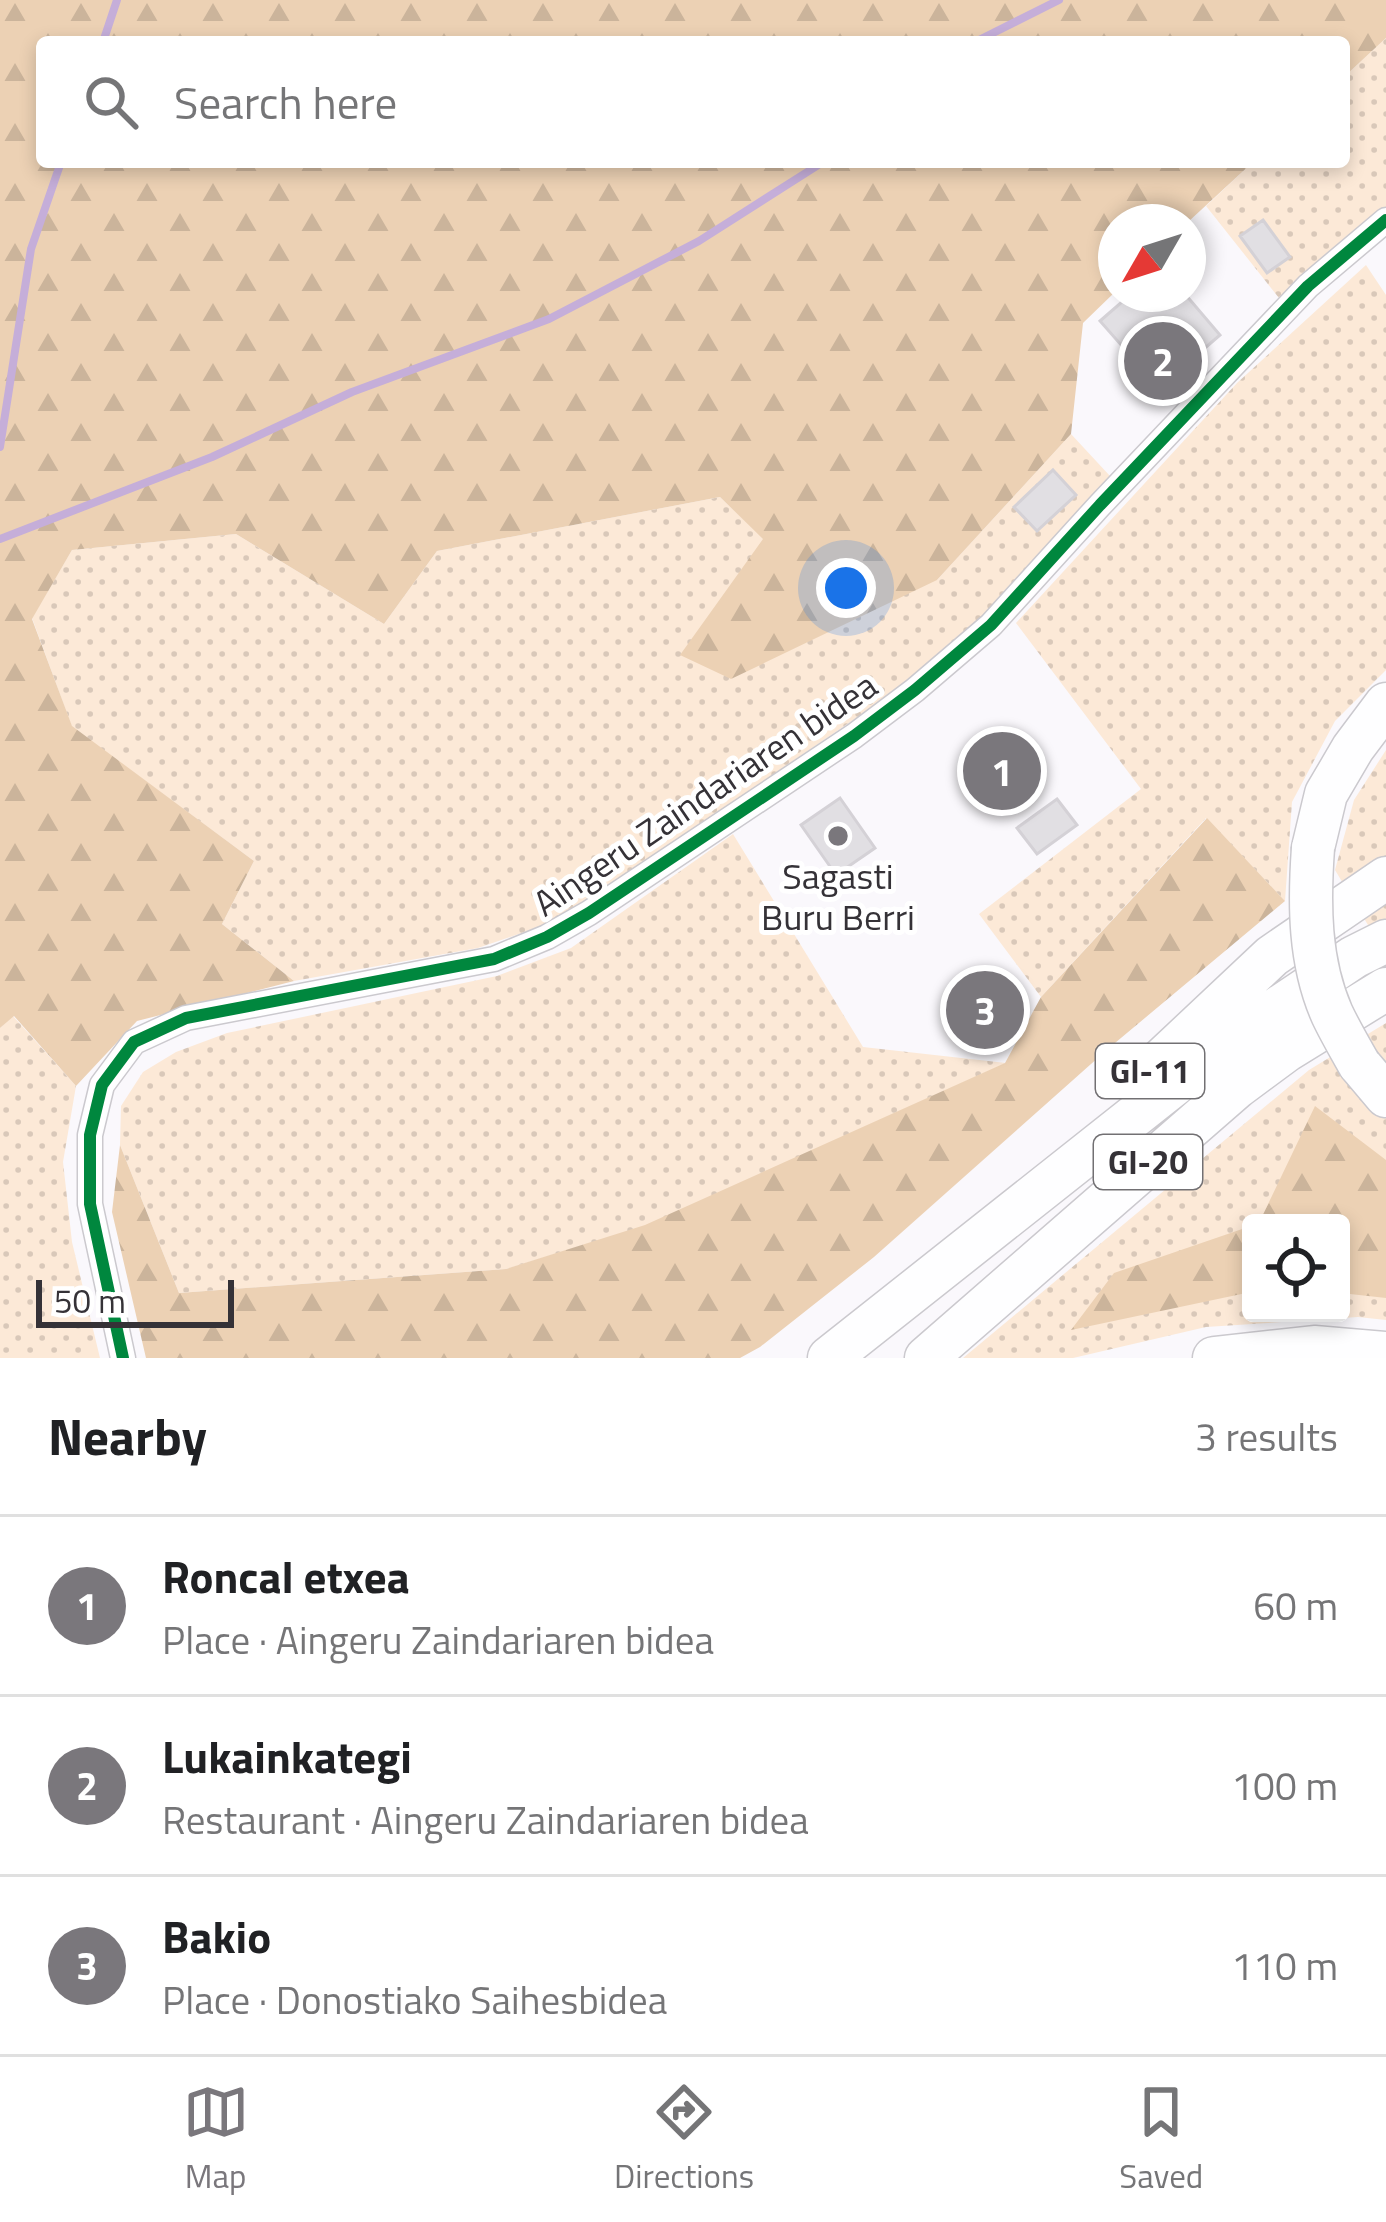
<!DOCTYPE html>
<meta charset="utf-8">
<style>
:root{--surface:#fff;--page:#f6f6f6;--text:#202124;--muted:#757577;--line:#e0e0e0;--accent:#7a777c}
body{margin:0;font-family:"Titillium Web",sans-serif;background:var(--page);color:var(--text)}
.controls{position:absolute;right:36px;bottom:36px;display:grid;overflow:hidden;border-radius:12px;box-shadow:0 6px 18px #0003}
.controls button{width:108px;height:108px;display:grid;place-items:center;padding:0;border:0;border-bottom:3px solid var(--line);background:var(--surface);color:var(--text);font:60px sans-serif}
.compass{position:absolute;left:1098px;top:204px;width:108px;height:108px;border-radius:50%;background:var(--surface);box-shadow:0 6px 18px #0003;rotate:231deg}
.scale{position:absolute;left:36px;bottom:30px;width:198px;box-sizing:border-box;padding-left:12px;border:6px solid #353237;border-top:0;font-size:33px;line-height:42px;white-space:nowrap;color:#353237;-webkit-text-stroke:9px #fff;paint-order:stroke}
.you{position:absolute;left:846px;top:588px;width:42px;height:42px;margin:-30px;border:9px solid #fff;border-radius:50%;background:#1a73e8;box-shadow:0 0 0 18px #1a73e833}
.badge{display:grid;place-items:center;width:78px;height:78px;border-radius:50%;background:var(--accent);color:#fff;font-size:39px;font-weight:700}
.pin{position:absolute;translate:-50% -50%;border:6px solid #fff;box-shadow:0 3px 12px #0006}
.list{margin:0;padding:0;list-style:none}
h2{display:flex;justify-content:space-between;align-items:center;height:156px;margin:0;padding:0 48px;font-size:51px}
h2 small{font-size:39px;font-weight:400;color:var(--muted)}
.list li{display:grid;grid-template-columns:78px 1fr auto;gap:36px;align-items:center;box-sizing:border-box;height:180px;padding:0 48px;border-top:3px solid var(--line)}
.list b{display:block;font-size:45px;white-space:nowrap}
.list p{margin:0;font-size:39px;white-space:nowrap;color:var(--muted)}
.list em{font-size:39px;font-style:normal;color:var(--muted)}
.icon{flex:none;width:66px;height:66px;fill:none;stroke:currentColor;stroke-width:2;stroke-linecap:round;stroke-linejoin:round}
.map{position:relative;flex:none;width:1386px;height:1358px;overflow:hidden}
.search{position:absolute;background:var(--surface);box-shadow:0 6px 18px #0003;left:36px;right:36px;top:36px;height:132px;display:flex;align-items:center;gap:30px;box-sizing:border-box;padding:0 42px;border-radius:12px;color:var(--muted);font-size:45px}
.sheet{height:696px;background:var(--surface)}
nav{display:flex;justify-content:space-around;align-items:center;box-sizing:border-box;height:168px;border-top:3px solid var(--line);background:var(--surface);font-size:33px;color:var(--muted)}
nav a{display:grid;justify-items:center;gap:6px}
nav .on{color:var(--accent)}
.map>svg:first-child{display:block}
.grass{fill:url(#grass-dots);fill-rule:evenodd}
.forest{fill:url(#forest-firs)}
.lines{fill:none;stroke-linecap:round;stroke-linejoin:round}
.stream{stroke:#c5aed9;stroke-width:8}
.building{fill:#e1dfe3;stroke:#d4d1d6;stroke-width:3}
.street-casing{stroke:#cbc9ce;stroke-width:27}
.highway-casing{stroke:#cbc9ce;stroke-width:45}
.street{stroke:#fefeff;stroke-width:24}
.highway{stroke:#fefeff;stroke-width:42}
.highway-bridge-casing{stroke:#cbc9ce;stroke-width:45;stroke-linecap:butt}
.highway-bridge{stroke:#fefeff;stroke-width:42}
.cycleway-casing{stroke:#fff;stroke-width:20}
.cycleway{stroke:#00873e;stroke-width:12}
.poi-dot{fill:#7a777c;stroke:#fff;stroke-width:4.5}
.labels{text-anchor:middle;stroke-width:10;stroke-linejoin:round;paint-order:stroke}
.shield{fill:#fff;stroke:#727073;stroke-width:3}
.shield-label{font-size:33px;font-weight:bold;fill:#353237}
.street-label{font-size:36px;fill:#353237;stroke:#fff}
.poi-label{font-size:36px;fill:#353237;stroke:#fff}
</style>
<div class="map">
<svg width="1386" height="1358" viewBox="0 0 1386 1358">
<defs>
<pattern id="grass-dots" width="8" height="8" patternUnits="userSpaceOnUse" patternTransform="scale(3)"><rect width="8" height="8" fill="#fce9d7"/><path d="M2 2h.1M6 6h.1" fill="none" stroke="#d9c8b9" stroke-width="1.8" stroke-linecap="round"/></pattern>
<pattern id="forest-firs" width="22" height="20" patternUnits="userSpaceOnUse" patternTransform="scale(3)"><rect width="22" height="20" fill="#ecd1b4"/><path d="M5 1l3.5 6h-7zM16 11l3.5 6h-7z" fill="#cbb49b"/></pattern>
</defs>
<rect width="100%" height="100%" fill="#faf8fc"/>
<path class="grass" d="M1386 38V207L1279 298 1206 206 1253 162H1344V77Z
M1366 265 1386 295V670L1335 721 1292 802 1285 901 1206 818 1041 997 979 914 1141 789 1016 623 1237 383Z
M1071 434 1110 476 979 620 937 663 559 920 478 948 294 981 222 924 254 861 72 727 32 618 72 550 236 534 384 624 437 551 720 497 764 539 937 580Z
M1386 750V955L1335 870 1354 800Z
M733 834 863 1047 1006 1063 645 1226 506 1269 179 1293 120 1145 121 1106 143 1072 176 1052 227 1033 497 976 571 948Z
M13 1016 76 1086 63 1162 72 1242 100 1358H0V1028Z
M1386 1023V1320L1358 1317 1206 1327 1073 1358H963L1309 1070ZM1251 1223H1341V1313H1251Z"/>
<path class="forest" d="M0 0H1386V38L1344 77V42H42V162H1253L1188 222H1116V291L1083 323 1071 434 937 580 731 679 680 655 763 539 720 497 437 551 384 624 236 534 72 550 32 619 72 726 254 861 222 924 294 981 137 1021 76 1086 14 1016 0 1028Z
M1207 818 1285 901 1109 1048 874 1257 760 1347 740 1358H146L112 1212 120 1145 179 1293 506 1269 645 1225 1005 1063 1041 997Z
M1315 1106 1386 1160V1298L1341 1293V1223H1259Z
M1251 1226V1292L1071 1330 1114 1273Z"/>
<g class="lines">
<path class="stream" d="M103 42 117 0
M975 42 1059 0
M0 447 31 249 61 162
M0 539 212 457 352 392 549 319 699 241 823 162"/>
</g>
<path class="building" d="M1263 220 1290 257 1267 273 1240 236Z
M1131 294H1185L1220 335 1159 388 1100 321Z
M1053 470 1076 495 1037 531 1014 507Z
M1012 731 1042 775 992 810 961 766Z
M840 798 875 848 836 875 801 825Z
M1057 799 1077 825 1037 854 1017 828Z
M990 976 1015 1027 980 1044 955 993Z"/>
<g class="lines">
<g class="street-casing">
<path id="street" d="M123 1358 90 1204V1135L102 1085 134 1042 186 1018 494 959 547 937 589 913 854 736 915 690 991 625 1100 505 1308 286 1386 220"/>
</g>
<g class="highway-casing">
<path id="highway" d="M1313 848 1326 794 1353 748 1386 704
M1359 1064 1386 1096
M1138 1082 1272 956 1386 878
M829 1358 1233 1038 1354 957 1386 941
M926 1358 1237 1087 1287 1050 1386 989
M1214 1358 1314 1347 1386 1353"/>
</g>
<use href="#street" class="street"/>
<use href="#highway" class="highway"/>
<g class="highway-bridge-casing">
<path id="highway-bridge" d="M1313 848C1309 904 1309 962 1332 1014 1340 1031 1350 1048 1359 1064"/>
</g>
<use href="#highway-bridge" class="highway-bridge"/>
<g class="cycleway-casing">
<path id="cycleway" d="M123 1358 90 1204V1135L102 1085 134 1042 186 1018 494 959 547 937 589 913 854 736 915 690 991 625 1100 505 1308 286 1386 220"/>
</g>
<use href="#cycleway" class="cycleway"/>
</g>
<circle class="poi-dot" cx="838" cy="836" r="12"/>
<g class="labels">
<g class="shield">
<rect x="1096" y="1044" width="108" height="54" rx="9"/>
<rect x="1094" y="1135" width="108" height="54" rx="9"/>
</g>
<g class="shield-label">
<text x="1150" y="1083">GI-11</text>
<text x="1148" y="1174">GI-20</text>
</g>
<g class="street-label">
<text transform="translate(705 794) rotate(-34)" y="13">Aingeru Zaindariaren bidea</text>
</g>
<g class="poi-label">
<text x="838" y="889">Sagasti<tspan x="838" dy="41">Buru Berri</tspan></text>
</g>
</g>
</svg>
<div class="controls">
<button><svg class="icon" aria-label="locate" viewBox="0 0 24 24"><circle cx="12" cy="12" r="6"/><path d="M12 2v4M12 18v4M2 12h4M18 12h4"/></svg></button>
</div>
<svg class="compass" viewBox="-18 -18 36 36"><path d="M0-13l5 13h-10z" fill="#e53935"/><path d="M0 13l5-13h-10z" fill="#757577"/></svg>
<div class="scale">50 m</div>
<div class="you"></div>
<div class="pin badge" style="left:1002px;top:771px">1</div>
<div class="pin badge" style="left:1163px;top:361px">2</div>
<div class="pin badge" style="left:985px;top:1010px">3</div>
<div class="search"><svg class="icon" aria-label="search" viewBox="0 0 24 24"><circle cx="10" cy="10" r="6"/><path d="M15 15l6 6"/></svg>Search here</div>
</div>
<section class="sheet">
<h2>Nearby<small>3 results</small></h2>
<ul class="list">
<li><span class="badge">1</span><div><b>Roncal etxea</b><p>Place · Aingeru Zaindariaren bidea</p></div><em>60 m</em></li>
<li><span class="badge">2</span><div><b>Lukainkategi</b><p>Restaurant · Aingeru Zaindariaren bidea</p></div><em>100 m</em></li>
<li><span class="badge">3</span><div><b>Bakio</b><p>Place · Donostiako Saihesbidea</p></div><em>110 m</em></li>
</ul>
</section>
<nav>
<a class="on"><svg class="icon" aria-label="map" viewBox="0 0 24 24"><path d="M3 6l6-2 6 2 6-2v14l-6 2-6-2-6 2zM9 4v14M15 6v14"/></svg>Map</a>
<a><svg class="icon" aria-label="directions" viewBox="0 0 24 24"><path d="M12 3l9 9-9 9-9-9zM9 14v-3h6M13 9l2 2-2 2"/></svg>Directions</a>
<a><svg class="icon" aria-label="saved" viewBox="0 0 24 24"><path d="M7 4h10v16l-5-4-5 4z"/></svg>Saved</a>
</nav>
